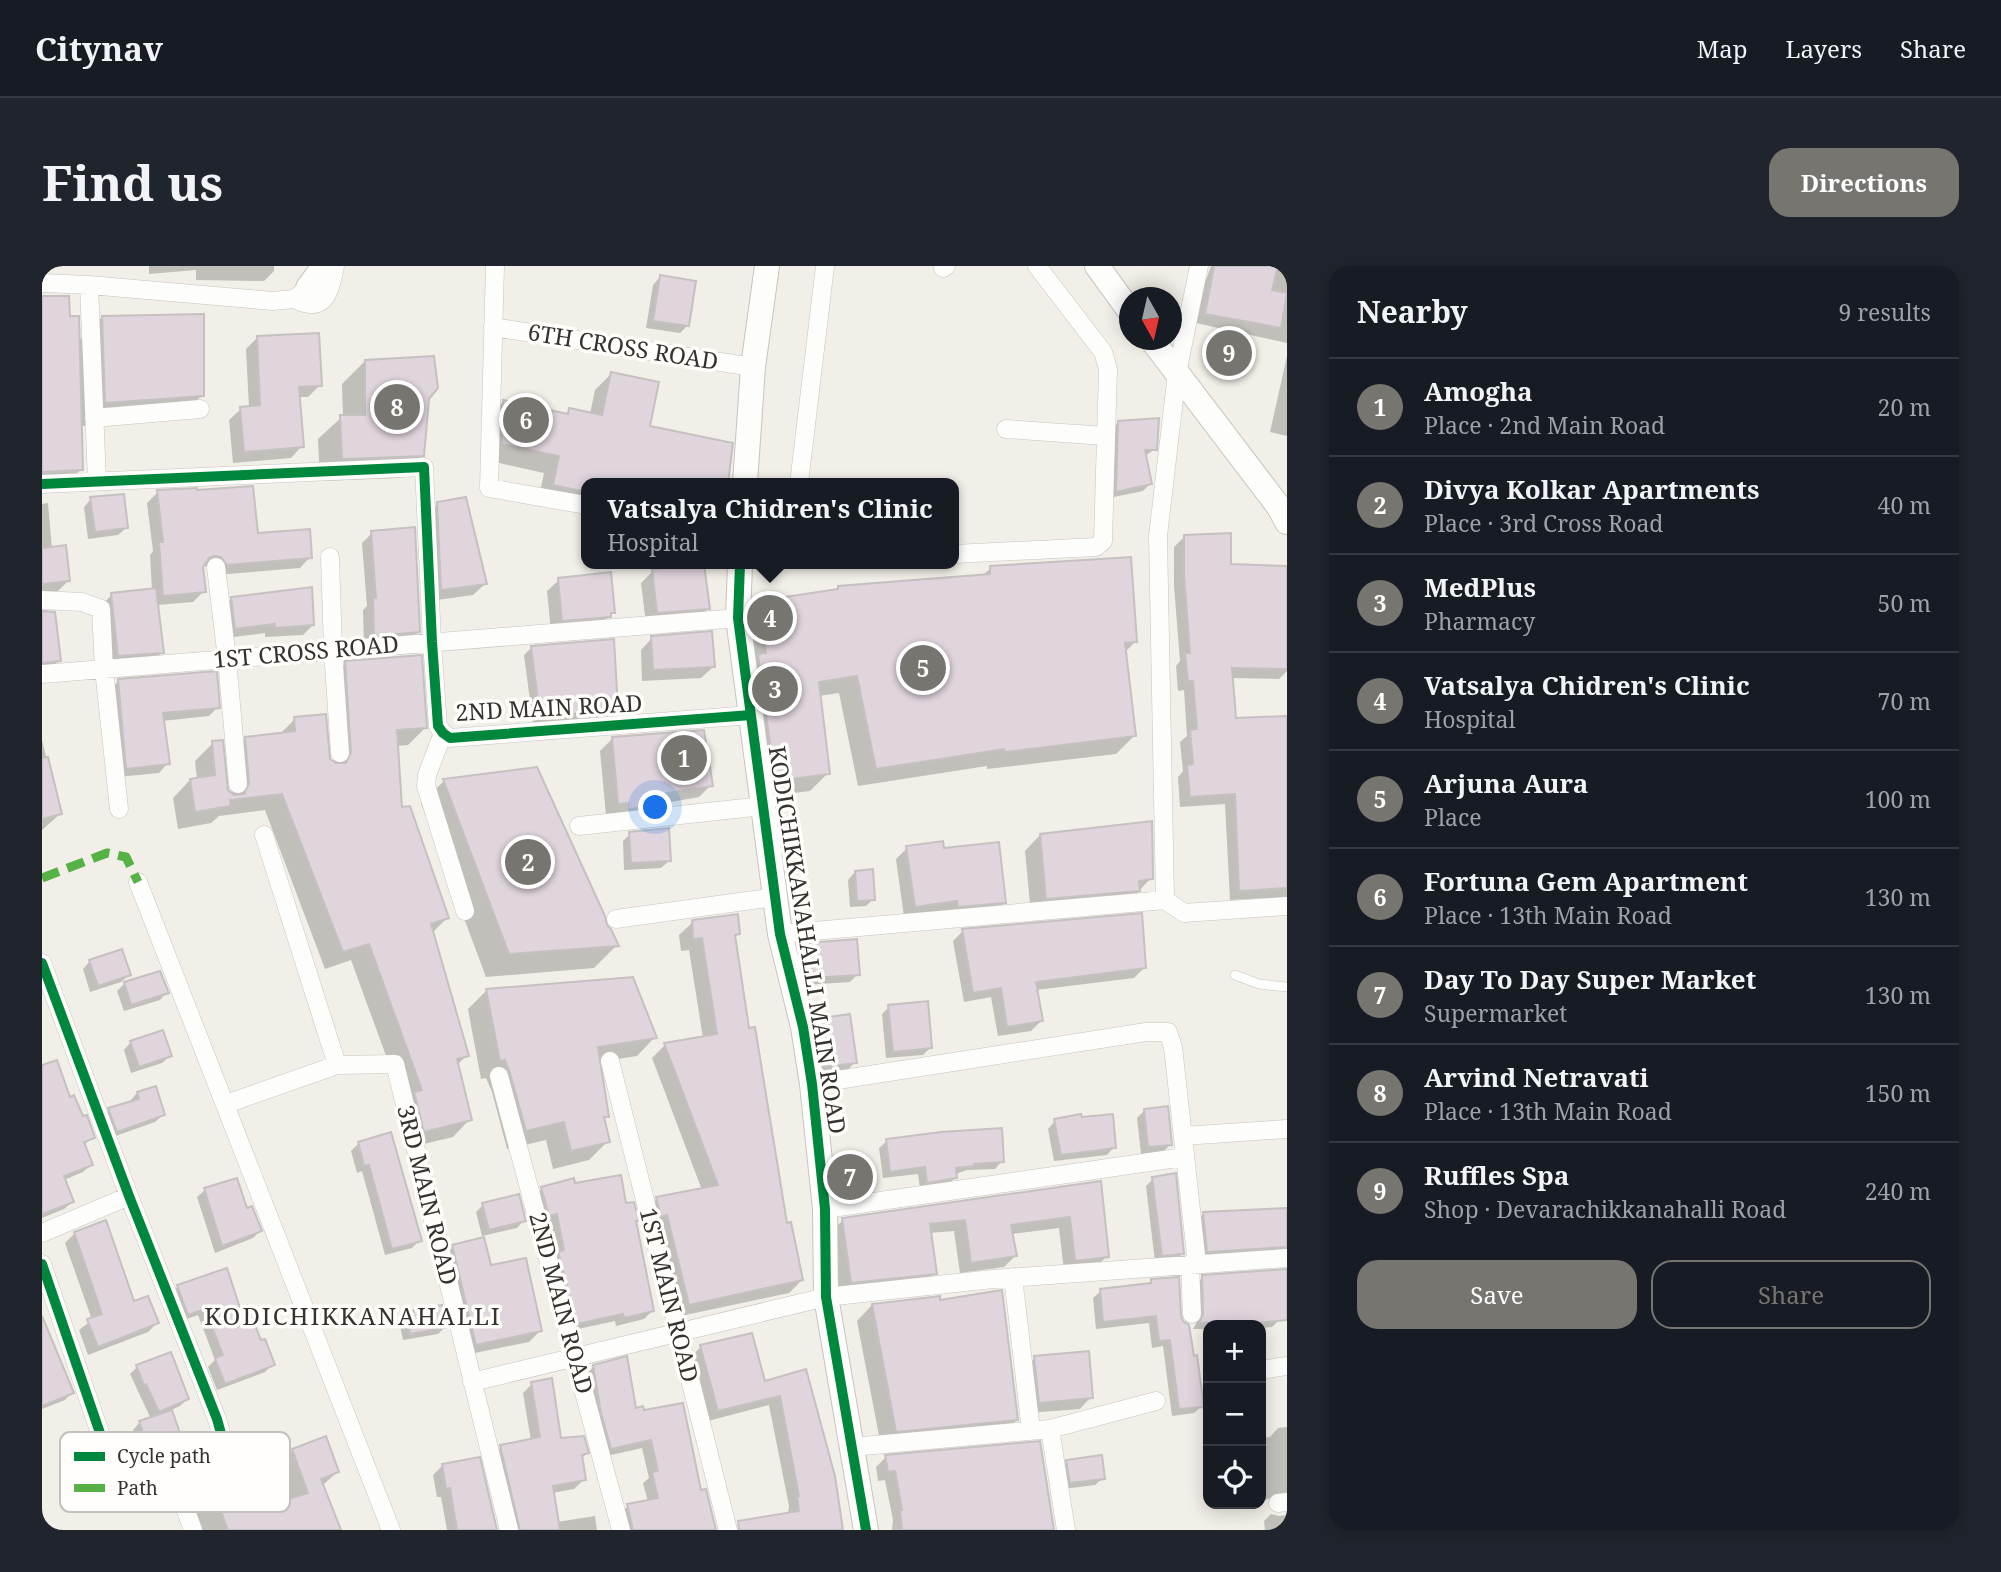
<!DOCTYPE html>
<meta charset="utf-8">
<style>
:root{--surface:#171b24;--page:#20242c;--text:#f1f3f6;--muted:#9ea1a6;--line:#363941;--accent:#777570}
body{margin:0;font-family:"Noto Serif",serif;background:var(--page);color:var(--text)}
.controls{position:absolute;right:21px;bottom:21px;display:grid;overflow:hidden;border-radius:14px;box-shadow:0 4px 18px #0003}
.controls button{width:63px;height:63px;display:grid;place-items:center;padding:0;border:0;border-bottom:2px solid var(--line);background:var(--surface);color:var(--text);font:35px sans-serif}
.compass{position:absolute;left:1077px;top:21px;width:63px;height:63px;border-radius:50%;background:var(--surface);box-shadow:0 4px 18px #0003;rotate:172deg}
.you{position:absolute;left:614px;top:542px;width:24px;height:24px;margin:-18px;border:5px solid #fff;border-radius:50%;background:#1a73e8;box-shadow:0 0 0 10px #1a73e833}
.badge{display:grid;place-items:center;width:46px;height:46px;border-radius:50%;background:var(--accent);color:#fff;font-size:23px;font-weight:700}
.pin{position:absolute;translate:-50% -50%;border:4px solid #fff;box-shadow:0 2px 7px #0006}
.popup{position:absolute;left:539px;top:212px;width:378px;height:91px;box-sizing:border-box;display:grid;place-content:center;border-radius:14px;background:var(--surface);filter:drop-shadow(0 2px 5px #0005);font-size:23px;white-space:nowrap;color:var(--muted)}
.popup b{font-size:26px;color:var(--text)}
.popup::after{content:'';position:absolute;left:50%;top:100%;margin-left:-14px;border:14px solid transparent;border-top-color:var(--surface)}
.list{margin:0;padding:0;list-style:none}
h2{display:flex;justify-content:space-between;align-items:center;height:91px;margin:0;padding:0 28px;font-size:30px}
h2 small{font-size:23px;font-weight:400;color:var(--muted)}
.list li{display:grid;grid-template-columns:46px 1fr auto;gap:21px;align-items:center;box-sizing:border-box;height:98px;padding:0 28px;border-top:2px solid var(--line)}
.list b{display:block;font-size:26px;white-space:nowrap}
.list p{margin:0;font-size:23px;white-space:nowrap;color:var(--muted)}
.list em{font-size:23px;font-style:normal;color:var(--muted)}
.actions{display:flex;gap:14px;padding:21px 28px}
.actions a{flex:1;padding:16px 0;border:2px solid var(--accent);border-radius:21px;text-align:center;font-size:24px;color:var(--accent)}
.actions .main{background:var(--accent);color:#fff}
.icon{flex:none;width:38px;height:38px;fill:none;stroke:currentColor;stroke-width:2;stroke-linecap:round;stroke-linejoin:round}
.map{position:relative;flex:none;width:1245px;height:1264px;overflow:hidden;border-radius:21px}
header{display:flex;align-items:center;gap:42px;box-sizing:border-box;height:98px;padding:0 35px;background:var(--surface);border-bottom:2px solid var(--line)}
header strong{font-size:33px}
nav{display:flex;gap:38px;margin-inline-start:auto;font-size:24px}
.intro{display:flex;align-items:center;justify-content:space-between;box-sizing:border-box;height:168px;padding:0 42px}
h1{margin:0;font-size:49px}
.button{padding:18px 32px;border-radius:21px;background:var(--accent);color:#fff;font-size:24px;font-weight:700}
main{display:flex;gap:42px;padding:0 42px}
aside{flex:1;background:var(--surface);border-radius:21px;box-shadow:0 4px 18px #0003}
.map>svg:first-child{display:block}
.shadow{fill:#0003}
.building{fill:#e0d4dd;stroke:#c4c1c0;stroke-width:2}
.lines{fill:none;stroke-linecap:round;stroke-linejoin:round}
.lane-casing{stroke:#c6c4bf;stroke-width:10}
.street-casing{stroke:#c6c4bf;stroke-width:19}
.secondary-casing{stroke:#c6c4bf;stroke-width:26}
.lane{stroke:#fdfdfc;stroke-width:9}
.street{stroke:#fdfdfc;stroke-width:18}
.secondary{stroke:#fdfdfc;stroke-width:24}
.quiet{stroke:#56b246;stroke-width:9;stroke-dasharray:18 9;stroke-linecap:butt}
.cycleway-casing{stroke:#fffefb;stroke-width:15}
.cycleway{stroke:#00873e;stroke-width:10}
.labels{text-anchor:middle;stroke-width:7;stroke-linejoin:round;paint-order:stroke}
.street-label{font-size:23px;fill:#35332f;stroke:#fffefb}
.neighbourhood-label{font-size:24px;letter-spacing:2px;fill:#35332f;stroke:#fffefb}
.key{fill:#fffefb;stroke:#c2c1be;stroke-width:2}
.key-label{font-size:19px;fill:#35332f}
</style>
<header>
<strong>Citynav</strong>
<nav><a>Map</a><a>Layers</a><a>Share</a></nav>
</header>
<div class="intro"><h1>Find us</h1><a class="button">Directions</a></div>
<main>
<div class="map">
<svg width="1245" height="1264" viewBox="0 0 1245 1264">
<rect width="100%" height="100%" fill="#f2efe8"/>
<path class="shadow" d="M107 0H232V5L222 15 154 14V4L107 8Z
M1169 0H1245V77L1154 57 1160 25Z
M618 11 645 60 638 67 604 62 611 19Z
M0 33 27 52 36 76 60 51 160 129 137 152 38 160 39 203 26 217 0 218Z
M216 71 278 119 266 131H256L260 180 249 192 191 197 187 154 199 143 207 142 204 83Z
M1245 90V170L1228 166Z
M323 95 385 132 380 189 357 212 278 215 276 173 301 150 300 118Z
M569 108 606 161 687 204 684 217H544V245L496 235 502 207 444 194 445 152 461 136 523 149 528 144 548 148 553 124Z
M1077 156 1113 183 1103 190 1108 218 1101 225 1067 232 1069 164Z
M116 226 268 291 258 302 174 309 168 301 159 300 162 325 151 336 115 339 120 386 108 398 65 401 58 340 70 329 110 324 108 289 111 285 105 237Z
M49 233 84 262 76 269 46 273 42 241Z
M6 237 10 283 26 315 13 328 0 329V238Z
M396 238 443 318 431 329 388 335 384 250Z
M330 267 376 365 366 376 322 379 321 344 325 340 320 277Z
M1143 270 1187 299 1245 302V405L1237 413 1189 412 1193 453 1245 452V631L1188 634 1183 538 1138 541 1136 511 1141 505 1138 476 1145 470 1142 424 1136 425 1134 400 1138 395 1132 320V281Z
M949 302 1093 376 1083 386 1092 470 1074 488 945 503V500L816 520 797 427 777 430 786 507 768 525 715 532 699 355 717 337 793 326 796 322 940 310Z
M611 305 666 342 654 354 604 358 599 317Z
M517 314 571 346 556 362 509 366 505 325Z
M190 332 271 359 261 369 223 371V367L183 372 180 342Z
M0 354 17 394 10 402 0 403Z
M610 372 671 401 659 412 600 415 599 384Z
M489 382 574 443 567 450 491 457 482 389Z
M304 397 383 462 366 479 354 480 359 543 405 652 390 667 425 789 415 799 428 853 411 871 365 882 362 839 309 694 283 703 223 544 177 550 169 557 136 563 131 532 148 514 155 513 153 495 171 477 186 526 190 528 186 490 204 472 237 469 253 453 287 494 292 497 286 414Z
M77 415 176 441 167 450 120 455 126 497 117 507 76 511 67 424Z
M570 473 669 519 657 531 618 538 606 551 564 549 558 485Z
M0 474 18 548 0 564Z
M402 515 563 660 575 679 552 702 444 711 379 537Z
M588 568 627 595 619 602 582 604 581 575Z
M998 569 1109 612 1094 628 989 648 983 585Z
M865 582 900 584 963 636 951 648 862 651 854 593Z
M813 606 831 633 824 640 808 641 806 614Z
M651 656 696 668 692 672 705 764 744 959 760 1014 747 1027 634 1051 602 946 615 933 660 924 610 792 623 779 661 772 647 684 639 685 637 669Z
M921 665 1102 702 1092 712 994 724 999 755 989 765 956 770 949 731 922 736 911 675Z
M767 679 816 708 808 716 762 719 760 686Z
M48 695 87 709 79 716 48 726 41 703Z
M83 717 125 726 118 734 82 745 75 725Z
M445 724 613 771 595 790 556 796 565 850 561 854 566 875 547 894 511 903 504 874 465 883 450 826 444 812 439 813 426 743Z
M847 741 889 781 881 789 844 792 840 748Z
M775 755 813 796 802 808 771 812 764 767Z
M89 776 128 790 120 797 89 807 82 784Z
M0 800 27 833 51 871 41 880 49 899 41 906 22 914 30 936 22 943 0 952Z
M95 827 121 849 113 856 68 872 60 851 67 844 89 837 88 835Z
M1103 844 1129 878 1121 886 1099 888 1095 852Z
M1013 855 1072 881 1065 889 1012 895 1006 863Z
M845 875 960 895 953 903 925 904 913 908V912L905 919 878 923 876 908 841 912 837 882Z
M317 877 378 974 370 982 343 989 320 905 315 907 309 885Z
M1111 913 1141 987 1133 995 1113 996 1104 920Z
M1057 917 1065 990 1054 1001 1022 1005 1017 962 969 968 973 990 962 1001 918 1007 912 965 887 967 893 1007 882 1018 798 1027 790 965 801 954Z
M532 919 582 939 595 955 593 956 610 1045 602 1053 574 1060 573 1055 527 1065 507 955 498 958 491 931 500 923Z
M163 924 204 944 218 965 211 972 173 987 155 931Z
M441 939 482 954 475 962 440 970 434 946Z
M1245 944V992L1158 993 1154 955 1161 948Z
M33 967 91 1037 115 1057 106 1066 46 1089 37 1064 50 1054 23 977Z
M411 981 448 1002 498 1065 487 1076 423 1089 400 992Z
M1161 1011 1237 1054 1230 1061 1219 1062V1059H1166V1063H1151L1155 1056 1153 1019Z
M1109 1015 1137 1049 1160 1140 1152 1147 1130 1150 1121 1080 1110 1082 1107 1057 1054 1063 1051 1032 1059 1025 1104 1020Z
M136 1021 197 1044 231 1098 223 1106 175 1124 166 1101 173 1094 156 1049 139 1055 128 1028Z
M830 1039 975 1154 959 1169 839 1180 815 1055Z
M365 1047 404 1060 396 1068 361 1074 357 1055Z
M0 1055 30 1126 23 1134 0 1143Z
M659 1081 722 1117 763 1106 799 1264H702L746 1248 747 1240 727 1139 666 1155 648 1091Z
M993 1092 1049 1131 1038 1143 986 1147 981 1104Z
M552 1100 593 1144 657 1226 672 1264H580L577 1249 586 1240 606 1236 601 1217 607 1212 600 1182 560 1191 543 1110Z
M95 1101 145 1133 138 1140 129 1144 137 1170 130 1177 99 1187 91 1164 98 1156 109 1153 88 1108Z
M490 1118 518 1174 545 1187 539 1193 542 1213 532 1223 510 1227 515 1256 553 1250 555 1264H468L450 1190 459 1181 489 1175 481 1127Z
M1245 1161V1236L1236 1231 1225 1233 1220 1236 1219 1172 1228 1171 1236 1162Z
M251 1184 295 1206 280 1220 297 1264H158L135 1227 155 1206 203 1247 241 1236 230 1205Z
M844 1191 1011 1264H850L851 1254 843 1214 836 1215 834 1201Z
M1025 1195 1061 1212 1053 1219 1021 1223 1018 1203Z
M401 1199 454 1264H405L399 1231H395L391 1209Z
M1229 1248 1237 1250 1245 1249V1264H1223L1222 1255Z"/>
<path class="building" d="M1172 0H1236L1230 24 1245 27 1239 62 1163 48Z
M618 9 654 15 647 60 611 55Z
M0 30H27L28 50H37L41 204 0 206Z
M162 48V130L63 137 60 50Z
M277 67 280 120 257 121 262 181 202 186 198 141 218 139 215 70Z
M392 90 396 122 387 133 382 190 300 193 298 149H323V94Z
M569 106 617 116 608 160 691 177 686 217H544V226L511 219 517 190 460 178 461 134 526 148 527 142 560 149Z
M1117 152 1115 184H1103L1110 218 1074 226 1076 155Z
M211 220 216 267 268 263 270 292 185 299 179 291 172 290 167 292 161 301 164 326 121 330 117 276H121L115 224 155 222V224Z
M82 228 86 262 53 266 48 231Z
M424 231 445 318 399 324 395 236Z
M373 261 378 366 332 370 331 332H334L329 265Z
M1189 267V298L1245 300V403L1190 402 1194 452 1245 450V622L1197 625 1193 528 1148 531 1145 499 1151 498 1148 464 1155 463 1151 415H1146L1143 387H1148L1142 309V269Z
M24 279 28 315 0 318V282Z
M1089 291 1095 376 1083 377 1094 470 963 486 962 483 834 503 815 410 777 416 788 508 733 515 716 388 724 387 716 335 796 323V320L948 308V300Z
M662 298 668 343 615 347 610 303Z
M569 306 573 347H569V351L520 355 516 312Z
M270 321 272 359 233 362V358L193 363 189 331Z
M114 322 122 387 76 390 69 327Z
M0 345 13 346 19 395 0 397Z
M670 365 673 401 611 404 609 370Z
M572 373 576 443 498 451 489 380Z
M380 389 385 462 355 464 360 541 368 540 407 652 389 658 427 790 415 793 430 854 382 866 372 826 380 824 327 678 301 686 240 528 188 534 189 540 153 546 148 513 173 509 170 475 181 474 186 524 192 529 202 528 207 517 203 471 253 465 252 451 284 448 288 493 294 497H304L309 486 303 395Z
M175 405 178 442 121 447 128 498 84 503 76 413Z
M662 464 671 520 618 528 620 540 586 543V537L576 538 570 471Z
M6 491 20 548 0 553V492Z
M495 501 563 650 565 659 569 663 577 680 467 688 401 513Z
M1110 555 1111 613 1097 615 1098 625 1004 633 998 568Z
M627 562 629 595 589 597 587 566Z
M901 575 902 582 957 576 964 637 916 641 915 635 873 641 864 580Z
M831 603 833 634 815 635 813 605Z
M1100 647 1104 702 994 716 1001 755 965 761 959 722 931 727 920 663Z
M696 648 698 668 693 669 707 762 713 761 745 957 749 956 761 1014 647 1039 625 949 619 951 614 931 676 919 622 777 675 768 660 672 651 673 650 654Z
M815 673 818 709 769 712 766 677Z
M80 683 89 709 56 720 47 694Z
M118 705 127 727 89 739 82 716Z
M591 711 615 772 556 781 567 851H562L568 876 529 885 522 856 484 865 468 807 463 794 458 795 444 723Z
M886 735 890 782 851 786 846 739Z
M808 748 815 797 782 801 774 753Z
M121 764 130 790 97 801 88 775Z
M15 794 28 831 32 829 41 850 45 849 53 872 42 876 51 899 22 910 32 936 0 948V799Z
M114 820 123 849 75 866 66 842 97 833 95 826Z
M1126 840 1130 879 1106 881 1102 843Z
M1039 848 1040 851 1071 848 1074 882 1019 889 1012 853Z
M960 862 962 896 932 898V900L914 902 915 912 885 917 883 901 848 906 844 873 899 866Z
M349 866 380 975 350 983 327 899 322 900 316 876Z
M1134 907 1142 988 1120 990 1110 911Z
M579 909 584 937 592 936 597 955H594L612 1045 582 1052 581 1048 535 1058 516 986 522 984 515 948 507 950 499 921 532 912 533 917Z
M195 912 205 942 210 940 220 965 180 980 162 922Z
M1059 915 1067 991 1033 995 1028 951 969 959 975 990 929 997 923 954 888 958 895 1008 809 1017 800 952Z
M477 928 484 955 447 964 440 937Z
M1245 942V981L1165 986 1161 946Z
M64 954 92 1035 106 1030 117 1057 56 1081 45 1053 60 1048 32 966Z
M442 971 449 999 484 992 500 1065 434 1079 410 979Z
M185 1002 198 1042 205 1039 219 1074 223 1073 233 1099 183 1118 173 1092 181 1089 163 1043 146 1049 135 1019Z
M1245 1003V1054L1206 1058 1205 1055 1157 1057 1161 1048 1160 1009Z
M1137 1011 1139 1049 1141 1055 1147 1059 1152 1090 1155 1089 1162 1141 1137 1143 1128 1074 1117 1075 1114 1050 1061 1056 1058 1023 1109 1017V1013Z
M960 1024 976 1154 854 1166 830 1038 898 1030V1034Z
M400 1039 406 1061 368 1068 364 1046Z
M0 1050 32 1127 0 1140Z
M710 1067 723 1115 764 1103 793 1210 801 1264H697L696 1255 757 1245 755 1230H757L738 1130 676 1145 658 1079Z
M1047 1085 1051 1132 997 1137 992 1090Z
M129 1086 147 1133 117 1146 104 1118 102 1119 94 1099Z
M585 1090 594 1142 601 1140 602 1144 641 1137 659 1224 664 1223 674 1264H591L585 1238 616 1232 610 1206 616 1205 609 1174 569 1183 559 1147 551 1099Z
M510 1112 519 1172 542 1170 547 1187 540 1189 544 1214 511 1220 518 1264H478L458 1179 498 1171 489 1116Z
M130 1144 139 1170 106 1181 97 1155Z
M284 1170 297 1206 279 1213 299 1264H186L172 1227 163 1230 154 1204 187 1193 205 1245 266 1227 250 1183Z
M998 1175 1012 1264H860L858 1244H860L853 1205 846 1206 843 1189Z
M1060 1189 1063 1213 1028 1217 1024 1194Z
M438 1191 455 1264H415L408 1222 404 1223 400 1198Z"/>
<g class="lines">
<g class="lane-casing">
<path id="lane" d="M1193 709 1217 718 1245 721"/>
</g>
<g class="street-casing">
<path id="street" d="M453 0 447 222 544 239
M901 2 904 0
M0 17 47 19
M252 33C284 49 288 25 293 0
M451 61 711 101
M52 152 158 143
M964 163 1064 170
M55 215 47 19 231 35 252 33 266 22
M757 217 783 0
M0 218 382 201 390 376 396 460 401 467 408 472 709 449
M912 288 1054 281 1061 275 1066 103 1061 86 995 0
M288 291 291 384 298 487
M174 301 185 393 196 518
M0 334 40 336 59 343 62 403 77 543
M0 408 696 352
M401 467 385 509 384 520 423 645
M537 560 721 540
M222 569 295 799
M96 616 349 1264
M1123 634 1116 270 1135 107 1157 0
M574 653 733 631
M738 668 1123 634 1142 647 1245 640
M0 697 87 930 175 1153 180 1171 174 1181 128 1201 92 1213 78 1212 69 1199 0 998
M568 795 686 1264
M457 810 579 1264
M770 818 1104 766H1126L1131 781 1155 998
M184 838 295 799 353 798 467 1264
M1141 870 1245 863
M783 943 1142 891
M0 967 87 930
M1148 998 1150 1048
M971 1011 989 1164
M1219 1104 1245 1100
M430 1116 784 1031 951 1013 1245 992
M1008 1163 1024 1264
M810 1181 1008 1163 1114 1135
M128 1201 151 1264
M1236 1237 1245 1236"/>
</g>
<g class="secondary-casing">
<path id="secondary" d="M1055 0 1087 44
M266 22 282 0
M1110 74 1237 241 1245 256
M703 217 711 101 725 0
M698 298 696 352 738 668 761 761 770 818 783 943 784 1031 824 1264"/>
</g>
<use href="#lane" class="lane"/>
<use href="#street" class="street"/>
<use href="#secondary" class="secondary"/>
<path class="quiet" d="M0 612 65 587 84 591 96 616"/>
<g class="cycleway-casing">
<path id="cycleway" d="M0 218 382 201 390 376 396 460 401 467 408 472 709 449
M698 298 696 352 738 668 761 761 770 818 783 943 784 1031 824 1264
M0 697 87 930 175 1153 180 1171 174 1181 128 1201 92 1213 78 1212 69 1199 0 998"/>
</g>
<use href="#cycleway" class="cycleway"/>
</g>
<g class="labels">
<g class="street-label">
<text transform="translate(581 81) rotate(9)" y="8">6TH CROSS ROAD</text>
<text transform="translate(264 386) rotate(-5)" y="8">1ST CROSS ROAD</text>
<text transform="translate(507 442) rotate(-3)" y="8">2ND MAIN ROAD</text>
<text transform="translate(765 674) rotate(81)" y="8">KODICHIKKANAHALLI MAIN ROAD</text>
<text transform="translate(385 929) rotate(76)" y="8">3RD MAIN ROAD</text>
<text transform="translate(627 1029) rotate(76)" y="8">1ST MAIN ROAD</text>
<text transform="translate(519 1037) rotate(75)" y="8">2ND MAIN ROAD</text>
</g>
<g class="neighbourhood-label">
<text x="311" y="1059">KODICHIKKANAHALLI</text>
</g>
</g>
<rect x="18" y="1166" width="230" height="80" rx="10" class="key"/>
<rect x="32" y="1186" width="31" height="9" fill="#00873e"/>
<rect x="32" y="1218" width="31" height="8" fill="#56b246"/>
<g class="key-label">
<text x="75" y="1197">Cycle path</text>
<text x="75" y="1229">Path</text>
</g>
</svg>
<div class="controls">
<button>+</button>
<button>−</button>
<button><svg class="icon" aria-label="locate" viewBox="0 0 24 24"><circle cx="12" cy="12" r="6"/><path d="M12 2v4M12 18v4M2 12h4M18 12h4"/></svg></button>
</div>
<svg class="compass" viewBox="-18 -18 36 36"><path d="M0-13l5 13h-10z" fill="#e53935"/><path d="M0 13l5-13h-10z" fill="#9ea1a6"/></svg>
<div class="you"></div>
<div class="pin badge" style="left:642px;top:492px">1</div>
<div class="pin badge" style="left:486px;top:596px">2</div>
<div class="pin badge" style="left:733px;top:423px">3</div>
<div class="pin badge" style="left:728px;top:352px">4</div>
<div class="popup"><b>Vatsalya Chidren's Clinic</b>Hospital</div>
<div class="pin badge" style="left:881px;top:402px">5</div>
<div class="pin badge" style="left:484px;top:154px">6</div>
<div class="pin badge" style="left:808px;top:911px">7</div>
<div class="pin badge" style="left:355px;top:141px">8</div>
<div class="pin badge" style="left:1187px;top:87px">9</div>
</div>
<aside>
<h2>Nearby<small>9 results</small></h2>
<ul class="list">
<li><span class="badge">1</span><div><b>Amogha</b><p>Place · 2nd Main Road</p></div><em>20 m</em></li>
<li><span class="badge">2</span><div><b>Divya Kolkar Apartments</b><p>Place · 3rd Cross Road</p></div><em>40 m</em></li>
<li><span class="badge">3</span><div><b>MedPlus</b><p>Pharmacy</p></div><em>50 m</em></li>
<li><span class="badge">4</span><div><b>Vatsalya Chidren's Clinic</b><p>Hospital</p></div><em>70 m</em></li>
<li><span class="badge">5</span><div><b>Arjuna Aura</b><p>Place</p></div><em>100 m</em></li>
<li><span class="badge">6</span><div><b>Fortuna Gem Apartment</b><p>Place · 13th Main Road</p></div><em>130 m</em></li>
<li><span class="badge">7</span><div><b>Day To Day Super Market</b><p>Supermarket</p></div><em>130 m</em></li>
<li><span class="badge">8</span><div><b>Arvind Netravati</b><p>Place · 13th Main Road</p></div><em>150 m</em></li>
<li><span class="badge">9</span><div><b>Ruffles Spa</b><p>Shop · Devarachikkanahalli Road</p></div><em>240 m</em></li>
</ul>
<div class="actions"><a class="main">Save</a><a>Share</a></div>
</aside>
</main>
